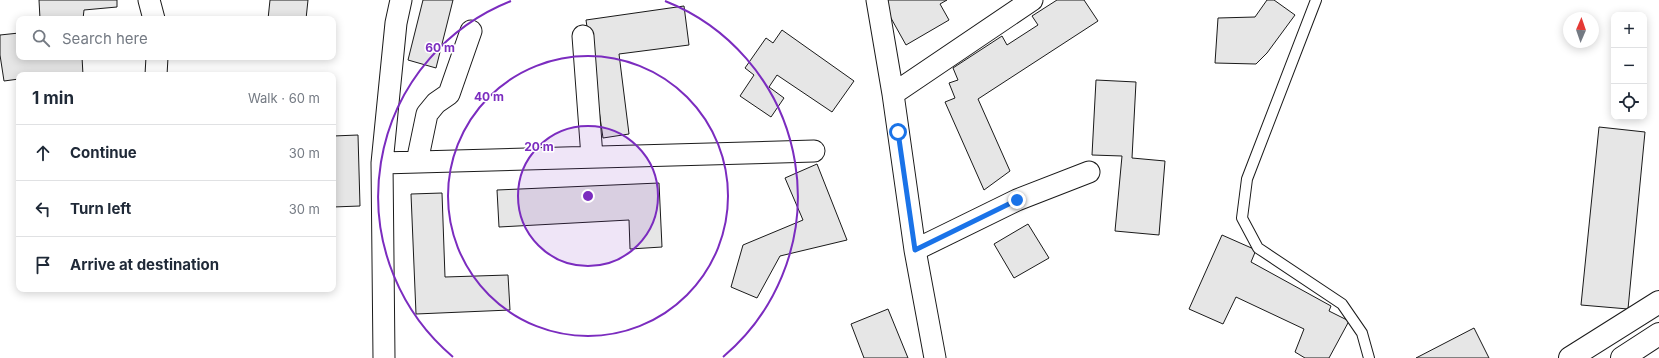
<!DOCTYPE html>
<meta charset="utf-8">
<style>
:root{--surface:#fff;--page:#f2f2f3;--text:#1f2937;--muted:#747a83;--line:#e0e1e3}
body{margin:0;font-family:Inter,sans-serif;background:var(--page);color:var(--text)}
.controls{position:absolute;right:12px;top:12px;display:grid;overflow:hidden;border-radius:8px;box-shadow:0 2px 10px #0003}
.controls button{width:36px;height:36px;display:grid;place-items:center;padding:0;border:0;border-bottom:1px solid var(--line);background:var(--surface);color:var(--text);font:20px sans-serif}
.compass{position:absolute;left:1563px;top:12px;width:36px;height:36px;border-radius:50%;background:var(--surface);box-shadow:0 2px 10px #0003;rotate:2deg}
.stop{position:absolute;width:12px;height:12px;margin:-9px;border:3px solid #1a73e8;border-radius:50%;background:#fff}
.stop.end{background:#1a73e8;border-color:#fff;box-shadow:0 1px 4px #0008}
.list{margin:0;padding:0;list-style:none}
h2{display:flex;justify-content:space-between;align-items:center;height:52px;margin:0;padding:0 16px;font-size:17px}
h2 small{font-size:13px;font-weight:400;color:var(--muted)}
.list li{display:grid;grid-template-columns:26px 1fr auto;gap:12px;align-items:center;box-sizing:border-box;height:56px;padding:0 16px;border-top:1px solid var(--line)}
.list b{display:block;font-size:15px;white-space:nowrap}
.list em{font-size:13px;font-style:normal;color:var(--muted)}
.icon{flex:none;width:22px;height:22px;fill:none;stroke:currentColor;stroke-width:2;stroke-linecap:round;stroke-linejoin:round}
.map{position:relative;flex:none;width:1659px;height:358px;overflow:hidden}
.search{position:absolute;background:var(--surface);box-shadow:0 2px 10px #0003;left:16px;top:16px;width:320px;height:44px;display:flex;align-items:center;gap:10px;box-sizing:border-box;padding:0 14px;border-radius:8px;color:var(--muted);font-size:15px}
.panel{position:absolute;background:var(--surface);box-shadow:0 2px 10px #0003;left:16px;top:72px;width:320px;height:220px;border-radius:8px}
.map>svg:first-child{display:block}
.building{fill:#e6e6e6;stroke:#1a1a1a}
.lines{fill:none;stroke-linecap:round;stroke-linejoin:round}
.lane-casing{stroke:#1a1a1a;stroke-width:12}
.street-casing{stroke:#1a1a1a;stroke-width:23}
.secondary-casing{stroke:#1a1a1a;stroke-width:24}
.lane{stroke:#fff;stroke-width:10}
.street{stroke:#fff;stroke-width:21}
.secondary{stroke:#fff;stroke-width:22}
.route{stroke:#1a73e8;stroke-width:5}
.ring{fill:none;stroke:#7b2cbf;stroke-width:2}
.centre{fill:#7b2cbf;stroke:#fff;stroke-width:2}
.ring-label{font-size:12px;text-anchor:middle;font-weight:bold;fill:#7b2cbf;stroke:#fff;stroke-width:3;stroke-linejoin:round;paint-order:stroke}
</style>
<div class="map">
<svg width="1659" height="358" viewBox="0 0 1659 358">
<rect width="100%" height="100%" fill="#fff"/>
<path class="building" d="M39 0H117V7L84 10 83 19H40Z
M270 0H308L306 19H268Z
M423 0H453L436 68 408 60Z
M886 0H947L940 4 949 20 906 45 882 2Z
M1057 0H1084L1098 21 978 99 1010 171 984 190 945 102 955 98 949 83 958 80 953 68 1002 36 1007 45 1038 25 1032 16Z
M1267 0H1274L1295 15 1267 53 1256 64 1215 63 1218 18 1255 17Z
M684 6 689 45 619 54 629 134 603 138 586 20Z
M782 30 854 81 832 112 777 75 769 87 784 98 771 117 740 96 754 75 745 68 766 38 773 43Z
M19 33V57H82L83 75H19V79L4 81 0 55V35Z
M1096 80 1136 82 1132 158 1165 161 1159 235 1115 231 1122 156 1092 155Z
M1599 127 1645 132 1628 309 1581 305Z
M358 135 360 206 333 207V136Z
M817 164 847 240 780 256 757 298 731 287 743 245 803 220 785 178Z
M659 183 662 247 630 249 629 220 499 227 497 190Z
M442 193 445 277 508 275 510 310 416 314 411 194Z
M1028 224 1049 258 1014 278 994 244Z
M1222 235 1256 250 1251 262 1331 306 1329 311 1349 321 1329 358H1305L1295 352 1304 329 1236 297 1223 324 1189 309Z
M888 309 908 358H864L851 324Z
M1474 328 1489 358H1416Z"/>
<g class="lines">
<g class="lane-casing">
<path id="lane" d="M1316 0 1247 179 1242 218 1258 248 1342 304 1362 333 1369 358"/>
</g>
<g class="street-casing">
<path id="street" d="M149 0 154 19
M877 0 893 94 915 250 935 358
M583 36 592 157
M156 75 157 57
M893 94 1032 0
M417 162 427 114 436 103 449 94 471 31
M382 163 814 151
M915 250 1017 200 1089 172
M384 358 382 163 396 23 401 0"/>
</g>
<g class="secondary-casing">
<path id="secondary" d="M1570 358 1659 302
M1622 358 1659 334"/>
</g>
<use href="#lane" class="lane"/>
<use href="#street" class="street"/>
<use href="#secondary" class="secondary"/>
</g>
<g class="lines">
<path class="route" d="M898 132 915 250 1017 200"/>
</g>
<circle cx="588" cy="196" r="70" fill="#7b2cbf" fill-opacity=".12"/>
<g class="ring">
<circle cx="588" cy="196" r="70"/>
<circle cx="588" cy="196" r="140"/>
<path d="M453 357A210 210 0 0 1 511 1M665 1A210 210 0 0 1 723 357"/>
</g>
<circle cx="588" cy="196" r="6" class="centre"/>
<g class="ring-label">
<text x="440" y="52">60 m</text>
<text x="489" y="101">40 m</text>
<text x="539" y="151">20 m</text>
</g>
</svg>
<div class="controls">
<button>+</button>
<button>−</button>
<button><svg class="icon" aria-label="locate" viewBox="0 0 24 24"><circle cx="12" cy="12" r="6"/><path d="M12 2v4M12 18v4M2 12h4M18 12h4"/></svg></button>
</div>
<svg class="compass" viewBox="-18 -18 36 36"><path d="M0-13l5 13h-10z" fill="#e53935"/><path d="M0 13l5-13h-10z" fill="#747a83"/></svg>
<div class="stop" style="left:898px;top:132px"></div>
<div class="stop end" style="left:1017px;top:200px"></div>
<div class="search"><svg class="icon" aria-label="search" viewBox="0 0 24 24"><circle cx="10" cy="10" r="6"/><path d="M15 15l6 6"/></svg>Search here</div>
<section class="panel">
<h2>1 min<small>Walk · 60 m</small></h2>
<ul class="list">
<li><svg class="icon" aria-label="ahead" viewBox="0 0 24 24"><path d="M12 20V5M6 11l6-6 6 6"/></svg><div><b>Continue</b></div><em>30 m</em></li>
<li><svg class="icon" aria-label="left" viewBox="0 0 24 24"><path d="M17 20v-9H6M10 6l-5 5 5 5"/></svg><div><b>Turn left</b></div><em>30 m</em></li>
<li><svg class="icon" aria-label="arrive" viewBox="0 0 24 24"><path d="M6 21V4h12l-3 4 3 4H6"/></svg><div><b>Arrive at destination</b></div></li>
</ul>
</section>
</div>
